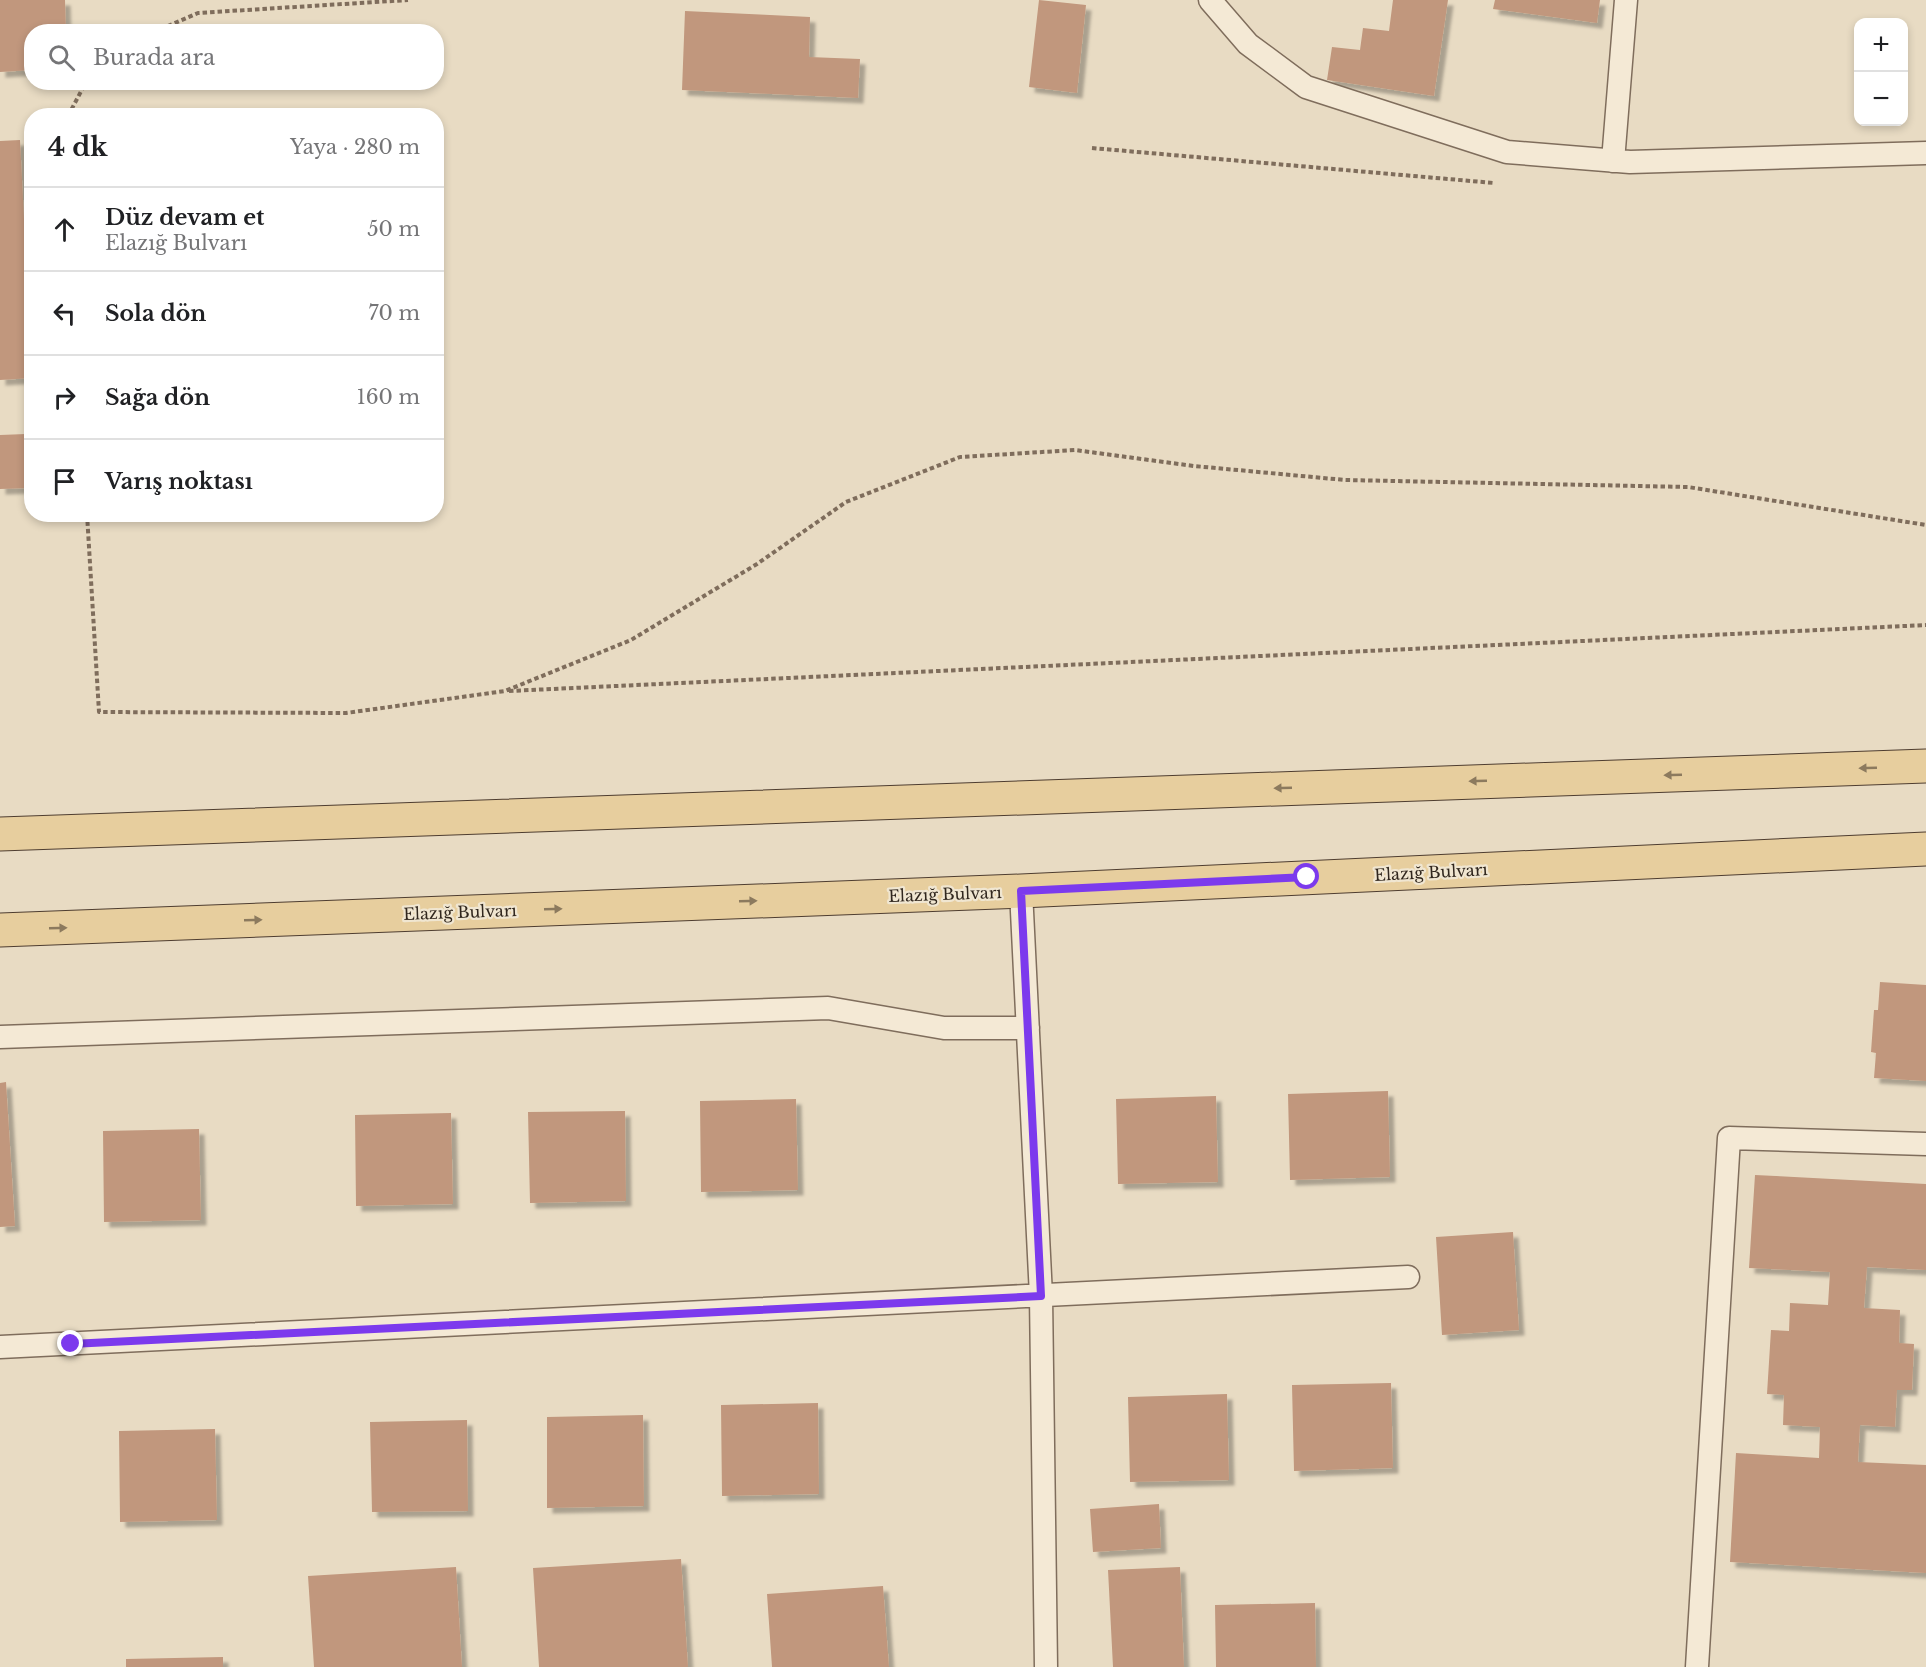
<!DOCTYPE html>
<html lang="tr">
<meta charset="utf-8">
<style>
:root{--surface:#fff;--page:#f6f6f6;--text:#202124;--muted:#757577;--line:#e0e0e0}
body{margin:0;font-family:"Libre Baskerville",serif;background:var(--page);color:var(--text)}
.controls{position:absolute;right:18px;top:18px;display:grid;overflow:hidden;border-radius:12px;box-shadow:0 3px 9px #0003}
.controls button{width:54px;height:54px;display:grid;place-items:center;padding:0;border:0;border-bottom:2px solid var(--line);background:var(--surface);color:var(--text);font:30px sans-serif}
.stop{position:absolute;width:18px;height:18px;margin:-14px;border:4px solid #7c3aed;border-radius:50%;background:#fff}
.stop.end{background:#7c3aed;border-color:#fff;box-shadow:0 2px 6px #0008}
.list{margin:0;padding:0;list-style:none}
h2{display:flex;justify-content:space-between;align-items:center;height:78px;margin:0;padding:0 24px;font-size:26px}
h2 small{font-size:20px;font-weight:400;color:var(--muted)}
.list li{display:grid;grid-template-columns:39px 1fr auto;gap:18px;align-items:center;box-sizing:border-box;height:84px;padding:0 24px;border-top:2px solid var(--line)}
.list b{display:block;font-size:22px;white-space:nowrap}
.list p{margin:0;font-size:20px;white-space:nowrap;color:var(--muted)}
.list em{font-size:20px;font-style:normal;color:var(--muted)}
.icon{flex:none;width:33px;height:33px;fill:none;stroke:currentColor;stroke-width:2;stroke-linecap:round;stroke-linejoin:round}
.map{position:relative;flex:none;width:1926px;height:1667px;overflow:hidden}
.search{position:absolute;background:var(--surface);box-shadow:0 3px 9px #0003;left:24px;top:24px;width:420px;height:66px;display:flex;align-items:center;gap:15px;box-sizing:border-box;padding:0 21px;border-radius:24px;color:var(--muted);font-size:22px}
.panel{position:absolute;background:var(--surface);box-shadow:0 3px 9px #0003;left:24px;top:108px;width:420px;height:414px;border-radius:24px}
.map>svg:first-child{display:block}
.building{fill:#c1977d;filter:url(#shadow)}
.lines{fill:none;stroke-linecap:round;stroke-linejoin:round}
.service-casing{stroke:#7f6d5c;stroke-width:25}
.primary-casing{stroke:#4e3d30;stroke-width:35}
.path{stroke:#7f6d5c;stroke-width:4;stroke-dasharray:4.5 3;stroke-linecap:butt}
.service{stroke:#f4e9d5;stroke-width:22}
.primary{stroke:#e7ce9e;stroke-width:33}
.oneway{fill:#8c7a5e}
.route{stroke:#7c3aed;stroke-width:8}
.labels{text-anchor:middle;stroke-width:4.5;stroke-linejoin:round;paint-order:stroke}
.street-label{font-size:16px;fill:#31271e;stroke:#f0e6d1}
</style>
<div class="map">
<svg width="1926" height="1667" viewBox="0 0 1926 1667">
<defs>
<filter id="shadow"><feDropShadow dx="5.5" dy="5.5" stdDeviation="1.5" flood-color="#0004"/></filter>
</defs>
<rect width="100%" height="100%" fill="#e8dbc3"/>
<path class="building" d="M0 0H65L66 32H32V70L0 72Z
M1039 0 1086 5 1077 93 1029 87Z
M1393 0H1448L1434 96 1327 80 1332 47 1360 50 1363 28 1389 31Z
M1495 0H1600L1597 23 1493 9Z
M685 11 810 17 809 57 860 59 858 98 682 90Z
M20 140 32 378 0 380V141Z
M26 434 29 488 0 489V435Z
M1880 982 1926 985V1081L1874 1078 1876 1053 1871 1052 1874 1010H1878Z
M6 1082 15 1226 0 1227V1083Z
M1388 1091 1390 1177 1290 1180 1288 1094Z
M1216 1096 1218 1182 1118 1184 1116 1099Z
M796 1099 798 1190 701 1192 700 1101Z
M625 1111 626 1201 530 1203 528 1112Z
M451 1113 453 1204 356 1206 355 1115Z
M199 1129 201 1220 104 1222 103 1131Z
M1755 1175 1926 1184V1270L1867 1267 1864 1308 1900 1310 1899 1343 1914 1344 1912 1390H1897L1895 1427 1860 1425 1858 1462 1926 1465V1573L1730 1562 1736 1453 1819 1458 1820 1427 1783 1425 1784 1395 1767 1394 1771 1330 1789 1331 1790 1303 1828 1305 1830 1272 1749 1268Z
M1513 1232 1519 1330 1442 1335 1436 1237Z
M1391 1383 1393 1468 1294 1471 1292 1385Z
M1227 1394 1229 1480 1130 1482 1128 1397Z
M818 1403 819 1494 722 1496 721 1405Z
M643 1415 644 1506 547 1508V1417Z
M467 1420 468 1511 372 1512 370 1422Z
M215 1429 217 1520 120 1522 119 1431Z
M1159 1504 1161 1548 1093 1552 1090 1509Z
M681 1559 688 1667H539L533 1568Z
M456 1567 462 1667H314L308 1576Z
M1180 1567 1184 1667H1113L1108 1570Z
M883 1586 889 1667H772L767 1594Z
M1315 1603 1316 1667H1216L1215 1605Z
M223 1657V1667H126V1659Z"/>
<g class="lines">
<g class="service-casing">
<path id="service" d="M1210 0 1248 44 1306 87 1507 152 1630 162 1926 153
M1613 161 1626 0
M1021 891 1041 1296 1046 1667
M0 1037 828 1008 944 1028H1028
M0 1347 1408 1277
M1697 1667 1729 1138 1926 1144"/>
</g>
<g class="primary-casing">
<path id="primary" d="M0 834 1926 766
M0 930 1021 891 1926 849"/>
</g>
<path class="path" d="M154 32 198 13 408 0
M68 116 86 82
M1092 148 1494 183
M87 514 99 712 346 713 505 691 631 640 757 564 846 502 960 457 1075 450 1194 466 1345 480 1688 487 1926 525
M509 691 1926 625"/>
<use href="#service" class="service"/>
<use href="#primary" class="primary"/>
</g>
<defs><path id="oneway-solid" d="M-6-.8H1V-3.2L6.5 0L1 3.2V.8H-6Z" transform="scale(1.5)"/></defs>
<g class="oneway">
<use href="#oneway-solid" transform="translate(1868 768) rotate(178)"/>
<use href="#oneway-solid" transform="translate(1673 775) rotate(178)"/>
<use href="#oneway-solid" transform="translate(1478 781) rotate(178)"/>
<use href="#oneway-solid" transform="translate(1283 788) rotate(178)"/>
<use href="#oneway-solid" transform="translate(748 901) rotate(-2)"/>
<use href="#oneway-solid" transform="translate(553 909) rotate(-2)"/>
<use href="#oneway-solid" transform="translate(253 920) rotate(-2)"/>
<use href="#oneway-solid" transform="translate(58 928) rotate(-2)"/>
</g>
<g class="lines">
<path class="route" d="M71 1344 1041 1296 1021 891 1307 877"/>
</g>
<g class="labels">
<g class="street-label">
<text transform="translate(1431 872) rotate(-3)" y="6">Elazığ Bulvarı</text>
<text transform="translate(945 894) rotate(-2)" y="6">Elazığ Bulvarı</text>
<text transform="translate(460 912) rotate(-2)" y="6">Elazığ Bulvarı</text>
</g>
</g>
</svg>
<div class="controls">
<button>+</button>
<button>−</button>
</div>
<div class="stop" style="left:1307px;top:877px"></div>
<div class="stop end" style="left:71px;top:1344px"></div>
<div class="search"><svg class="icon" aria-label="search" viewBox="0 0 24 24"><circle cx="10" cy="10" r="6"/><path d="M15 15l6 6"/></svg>Burada ara</div>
<section class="panel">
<h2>4 dk<small>Yaya · 280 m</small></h2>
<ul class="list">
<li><svg class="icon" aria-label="ahead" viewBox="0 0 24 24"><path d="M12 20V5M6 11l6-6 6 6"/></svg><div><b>Düz devam et</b><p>Elazığ Bulvarı</p></div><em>50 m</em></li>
<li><svg class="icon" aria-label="left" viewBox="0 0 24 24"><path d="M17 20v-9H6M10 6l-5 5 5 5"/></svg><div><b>Sola dön</b></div><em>70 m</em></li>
<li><svg class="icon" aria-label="right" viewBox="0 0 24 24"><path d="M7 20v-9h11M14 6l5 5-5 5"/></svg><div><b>Sağa dön</b></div><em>160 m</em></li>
<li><svg class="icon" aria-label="arrive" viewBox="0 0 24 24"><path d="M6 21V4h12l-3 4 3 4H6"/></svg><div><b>Varış noktası</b></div></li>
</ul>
</section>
</div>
